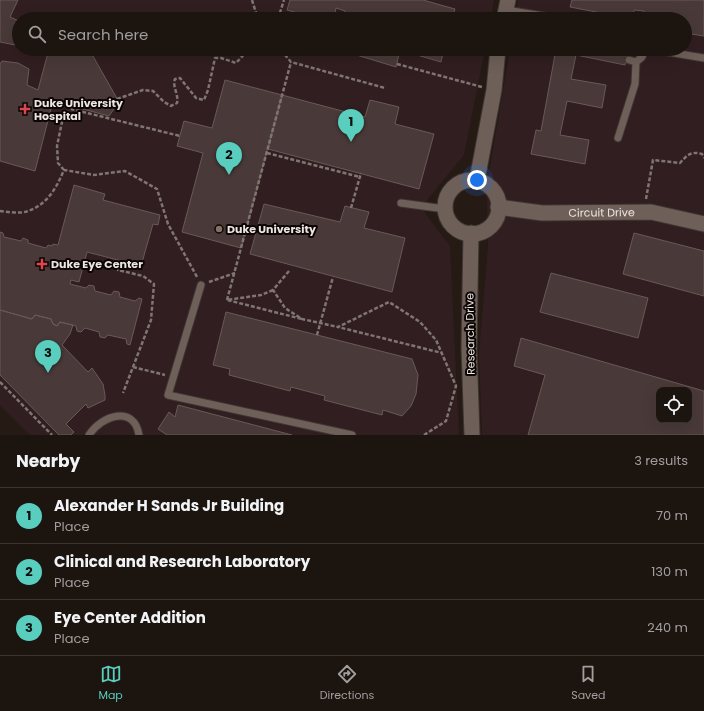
<!DOCTYPE html>
<style>
:root{--surface:#1c140f;--page:#29211d;--text:#f1f3f6;--muted:#a09e9e;--line:#3a332f;--accent:#59cebe}
body{margin:0;font-family:Poppins,sans-serif;background:var(--page);color:var(--text)}
.controls{position:absolute;right:12px;bottom:12px;display:grid;overflow:hidden;border-radius:8px;box-shadow:0 4px 16px #0002}
.controls button{width:36px;height:36px;display:grid;place-items:center;padding:0;border:0;border-bottom:1px solid var(--line);background:var(--surface);color:var(--text);font:20px sans-serif}
.you{position:absolute;left:477px;top:180px;width:14px;height:14px;margin:-10px;border:3px solid #fff;border-radius:50%;background:#1a73e8;box-shadow:0 0 0 6px #1a73e833}
.badge{display:grid;place-items:center;width:26px;height:26px;border-radius:50%;background:var(--accent);color:#111;font-size:13px;font-weight:700}
.pin{position:absolute;translate:-50% -33px;filter:drop-shadow(0 1px 2px #0008)}
.pin::after{content:'';position:absolute;top:21px;width:14px;height:12px;background:inherit;clip-path:polygon(0 0,100% 0,50% 100%)}
.list{margin:0;padding:0;list-style:none}
h2{display:flex;justify-content:space-between;align-items:center;height:52px;margin:0;padding:0 16px;font-size:17px}
h2 small{font-size:13px;font-weight:400;color:var(--muted)}
.list li{display:grid;grid-template-columns:26px 1fr auto;gap:12px;align-items:center;box-sizing:border-box;height:56px;padding:0 16px;border-top:1px solid var(--line)}
.list b{display:block;font-size:15px;white-space:nowrap}
.list p{margin:0;font-size:13px;white-space:nowrap;color:var(--muted)}
.list em{font-size:13px;font-style:normal;color:var(--muted)}
.icon{flex:none;width:22px;height:22px;fill:none;stroke:currentColor;stroke-width:2;stroke-linecap:round;stroke-linejoin:round}
.map{position:relative;flex:none;width:704px;height:435px;overflow:hidden}
.search{position:absolute;background:var(--surface);box-shadow:0 4px 16px #0002;left:12px;right:12px;top:12px;height:44px;display:flex;align-items:center;gap:10px;box-sizing:border-box;padding:0 14px;border-radius:22px;color:var(--muted);font-size:15px}
.sheet{height:220px;background:var(--surface)}
nav{display:flex;justify-content:space-around;align-items:center;box-sizing:border-box;height:56px;border-top:1px solid var(--line);background:var(--surface);font-size:11px;color:var(--muted)}
nav a{display:grid;justify-items:center;gap:2px}
nav .on{color:var(--accent)}
.map>svg:first-child{display:block}
.education{fill:#311e20;fill-rule:evenodd}
.building{fill:#493a39;stroke:#695957;fill-rule:evenodd}
.lines{fill:none;stroke-linecap:round;stroke-linejoin:round}
.lane-casing{stroke:#3f3633;stroke-width:9}
.street-casing{stroke:#3f3633;stroke-width:17}
.path{stroke:#7f7671;stroke-width:2.5;stroke-dasharray:4 2;stroke-linecap:butt}
.lane{stroke:#6e6059;stroke-width:7}
.street{stroke:#6e6059;stroke-width:15}
.health-dot{fill:#e0444e;stroke:#0b0604;stroke-width:1.5}
.education-dot{fill:#8d6e63;stroke:#0b0604;stroke-width:1.5}
.labels{text-anchor:middle;stroke-width:4;stroke-linejoin:round;paint-order:stroke}
.poi-label{font-size:11px;font-weight:bold;fill:#ede5e1;stroke:#0b0604;text-anchor:start}
.street-label{font-size:11px;fill:#ede5e1;stroke:#0b0604}
</style>
<div class="map">
<svg width="704" height="435" viewBox="0 0 704 435">
<rect width="100%" height="100%" fill="#251a14"/>
<path class="education" d="M0 0H494L491 19H19V49H485L464 155 428 199 425 213 450 246 459 435H30L0 405Z
M518 0H704V435H482L479 353 488 246 487 202 490 167 510 49H685V19H515ZM659 390H689V420H659Z"/>
<path class="building" d="M0 0H18L10 17 19 21V31L15 45 0 42Z
M290 0H423L455 9 452 19H343L345 11 336 8 334 19H319L287 10Z
M572 0H704V36L685 33V19H642L644 11 634 10 633 19 570 7Z
M49 49H89L119 102 109 116 53 101 35 171 0 161V64L2 61 18 63 29 69 27 85 38 90Z
M337 49H444L441 62 400 50 396 67Z
M556 49H628L625 65 576 55 571 79 606 85 602 108 567 101 560 135 589 140 585 164 531 154 536 130 541 131Z
M225 80 282 95 241 248 182 232 203 153 177 146 184 121 212 128Z
M282 95 365 117 370 100 399 107 395 124 434 134 419 189 268 149Z
M74 185 105 194 103 200 160 215 158 225 153 224 141 266 87 252 79 282 71 280 70 284 86 288 89 285 94 286 95 291 111 295 114 291 119 292 120 297 135 301 139 298 142 299 130 345 127 344 126 339 108 335 105 338 100 337 99 332 85 328 81 332 77 331 76 326 60 322 57 326 53 324 51 319 35 315 32 319 0 310V232L3 233 4 237 21 241 23 238 28 240V243L46 248 48 245 52 246 53 244 58 245Z
M264 204 340 222 345 206 369 212 364 228 405 238 392 292 250 254Z
M634 233 704 251V296L623 274Z
M551 273 648 298 638 338 540 312Z
M0 310 32 319 35 315 51 319 53 324 57 326 60 322 73 325 70 334 62 345 88 372 92 368 103 384 105 395V400L88 408 86 404 66 424 74 432 71 435H59L0 375Z
M226 312 412 359 418 375 416 394 411 406 402 416 383 410 382 415 324 400 325 396 291 387 290 391 229 375 230 369 213 365Z
M521 338 704 391V435H528L545 375 514 366ZM659 390H689V420H659Z
M178 405 292 435H167L158 429 169 412 175 417Z"/>
<g class="lines">
<g class="lane-casing">
<path id="lane" d="M506 10 563 19
M650 49 704 58
M629 60 636 62 642 57 645 49
M618 138 635 84 636 62
M401 203 445 209
M201 285 168 395 352 435
M89 435C101 416 134 404 139 435"/>
</g>
<g class="street-casing">
<g id="street">
<path d="M504 19 508 0"/>
<path d="M477 180 494 90 498 49"/>
<circle cx="472" cy="207" r="27"/>
<path id="s1" d="M498 207 542 213 651 212 704 224"/>
<path d="M471 233 469 348 472 435"/>
</g>
</g>
<path class="path" d="M252 0 258 19
M278 19 284 0
M283 49 285 55 291 62 385 88
M397 64 482 87
M117 99 143 90 153 91 164 102 171 106 177 103C179 94 172 87 175 79L180 78 196 98 204 100 208 90 215 58H221L236 63 249 49
M267 153 360 177
M64 170 58 163 57 146 62 122 71 109 180 136
M646 199 653 160 680 163C687 155 691 151 702 154L704 158
M351 208 361 173
M0 211C8 212 21 214 28 211 47 205 57 187 64 170L94 175 125 171 157 189 168 224 197 277
M122 261 118 270 143 276 154 284 151 320 123 393
M289 271 273 290 285 308 302 319 338 327
M209 282 235 273
M273 290 261 295 227 300 302 319
M227 300 291 62
M317 335 333 277
M133 367 165 375
M0 382 52 435
M424 435 446 421 456 386 436 340 420 322 389 302 338 327 442 353"/>
<use href="#lane" class="lane"/>
<use href="#street" class="street"/>
</g>
<g class="health-dot">
<path d="M23 103h4v4h4v4h-4v4h-4v-4h-4v-4h4z"/>
<path d="M40 258h4v4h4v4h-4v4h-4v-4h-4v-4h4z"/>
</g>
<circle class="education-dot" cx="219" cy="229" r="4"/>
<g class="labels">
<g class="poi-label">
<text x="34" y="107">Duke University<tspan x="34" dy="13">Hospital</tspan></text>
<text x="227" y="233">Duke University</text>
<text x="51" y="268">Duke Eye Center</text>
</g>
<g class="street-label">
<text dy="4" stroke="none"><textPath href="#s1" startOffset="104">Circuit Drive</textPath></text>
<text transform="translate(470 334) rotate(-91)" y="4">Research Drive</text>
</g>
</g>
</svg>
<div class="controls">
<button><svg class="icon" aria-label="locate" viewBox="0 0 24 24"><circle cx="12" cy="12" r="6"/><path d="M12 2v4M12 18v4M2 12h4M18 12h4"/></svg></button>
</div>
<div class="you"></div>
<div class="pin badge" style="left:351px;top:142px">1</div>
<div class="pin badge" style="left:229px;top:175px">2</div>
<div class="pin badge" style="left:48px;top:373px">3</div>
<div class="search"><svg class="icon" aria-label="search" viewBox="0 0 24 24"><circle cx="10" cy="10" r="6"/><path d="M15 15l6 6"/></svg>Search here</div>
</div>
<section class="sheet">
<h2>Nearby<small>3 results</small></h2>
<ul class="list">
<li><span class="badge">1</span><div><b>Alexander H Sands Jr Building</b><p>Place</p></div><em>70 m</em></li>
<li><span class="badge">2</span><div><b>Clinical and Research Laboratory</b><p>Place</p></div><em>130 m</em></li>
<li><span class="badge">3</span><div><b>Eye Center Addition</b><p>Place</p></div><em>240 m</em></li>
</ul>
</section>
<nav>
<a class="on"><svg class="icon" aria-label="map" viewBox="0 0 24 24"><path d="M3 6l6-2 6 2 6-2v14l-6 2-6-2-6 2zM9 4v14M15 6v14"/></svg>Map</a>
<a><svg class="icon" aria-label="directions" viewBox="0 0 24 24"><path d="M12 3l9 9-9 9-9-9zM9 14v-3h6M13 9l2 2-2 2"/></svg>Directions</a>
<a><svg class="icon" aria-label="saved" viewBox="0 0 24 24"><path d="M7 4h10v16l-5-4-5 4z"/></svg>Saved</a>
</nav>
